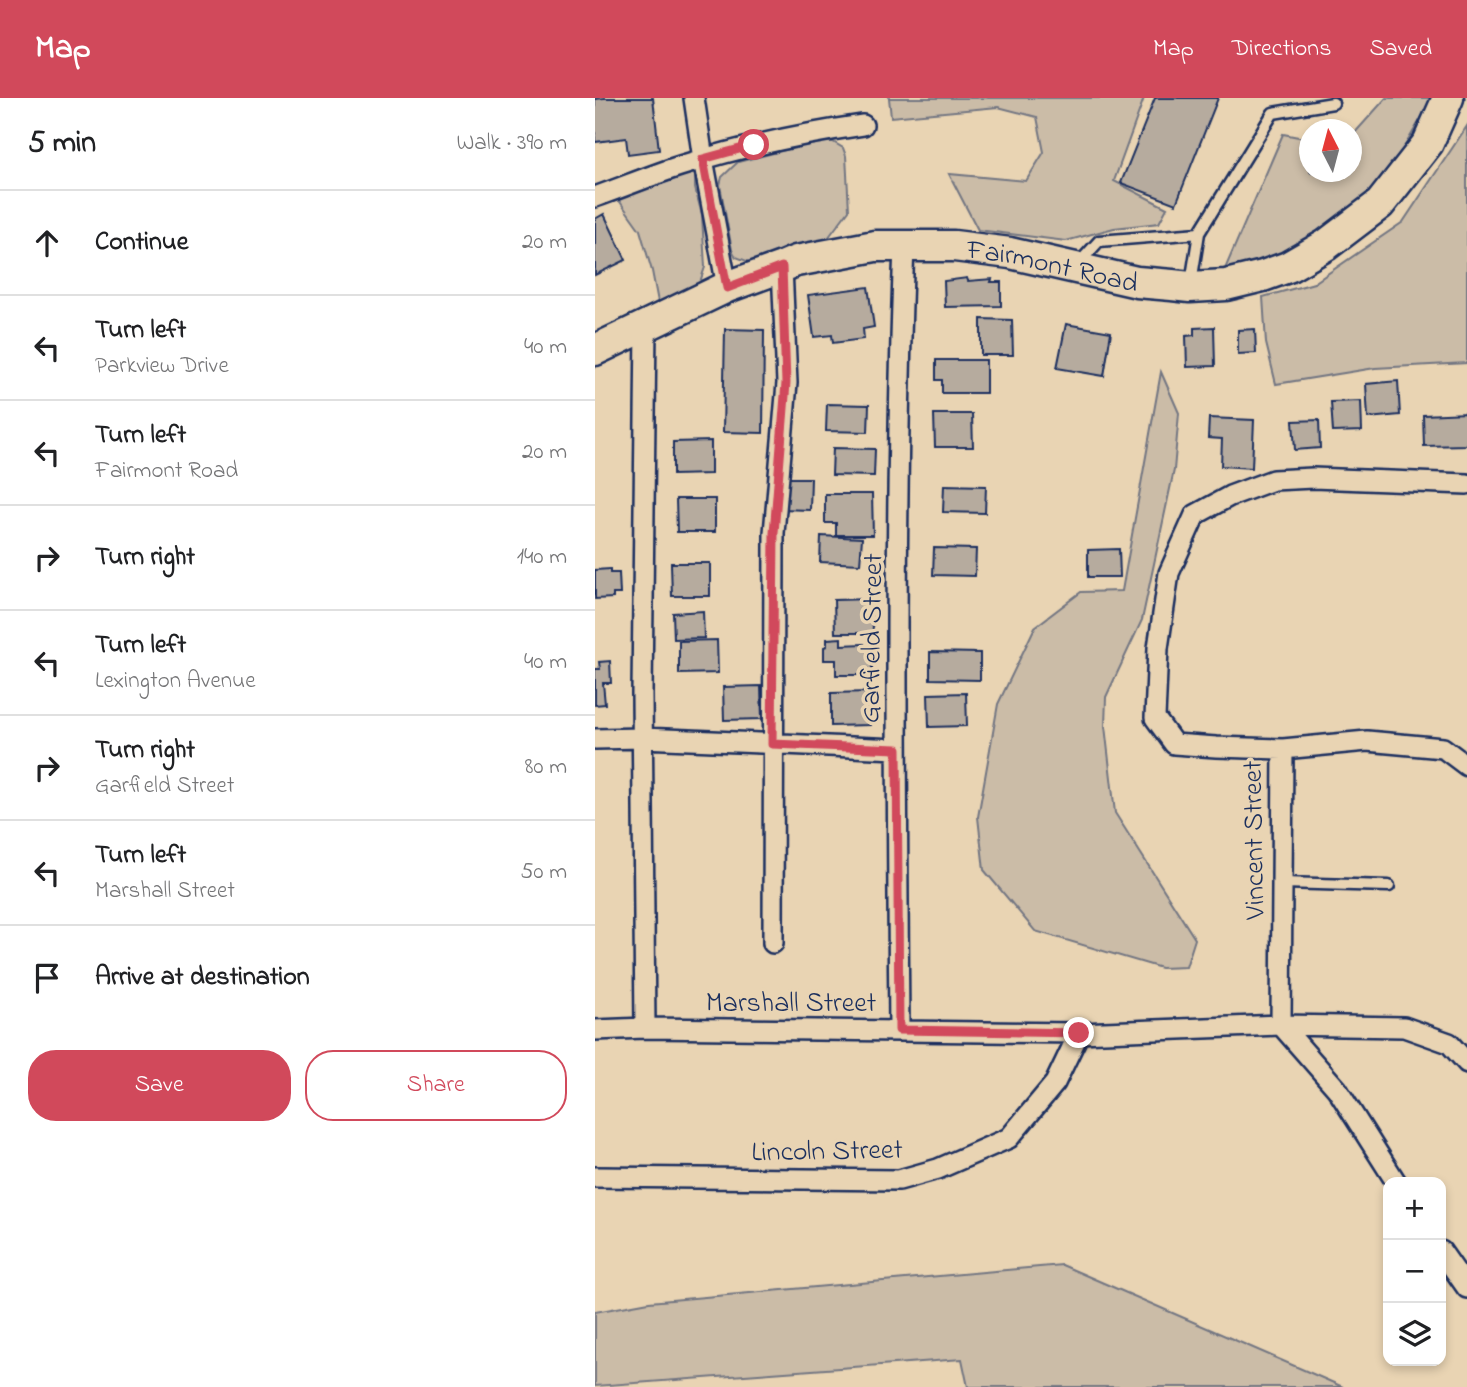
<!DOCTYPE html>
<meta charset="utf-8">
<style>
:root{--surface:#fff;--page:#f2f2f2;--text:#202124;--muted:#757577;--line:#e0e0e0;--accent:#d1495b}
body{margin:0;font-family:"Indie Flower",sans-serif;background:var(--page);color:var(--text)}
.controls{position:absolute;right:21px;bottom:21px;display:grid;overflow:hidden;border-radius:14px;box-shadow:0 4px 10px #0003}
.controls button{width:63px;height:63px;display:grid;place-items:center;padding:0;border:0;border-bottom:2px solid var(--line);background:var(--surface);color:var(--text);font:35px sans-serif}
.compass{position:absolute;left:704px;top:21px;width:63px;height:63px;border-radius:50%;background:var(--surface);box-shadow:0 4px 10px #0003;rotate:354deg}
.stop{position:absolute;width:21px;height:21px;margin:-16px;border:5px solid #d1495b;border-radius:50%;background:#fff}
.stop.end{background:#d1495b;border-color:#fff;box-shadow:0 2px 7px #0008}
.list{margin:0;padding:0;list-style:none}
h2{display:flex;justify-content:space-between;align-items:center;height:91px;margin:0;padding:0 28px;font-size:30px}
h2 small{font-size:23px;font-weight:400;color:var(--muted)}
.list li{display:grid;grid-template-columns:46px 1fr auto;gap:21px;align-items:center;box-sizing:border-box;height:105px;padding:0 28px;border-top:2px solid var(--line)}
.list b{display:block;font-size:26px;white-space:nowrap}
.list p{margin:0;font-size:23px;white-space:nowrap;color:var(--muted)}
.list em{font-size:23px;font-style:normal;color:var(--muted)}
.actions{display:flex;gap:14px;padding:21px 28px}
.actions a{flex:1;padding:16px 0;border:2px solid var(--accent);border-radius:28px;text-align:center;font-size:24px;color:var(--accent)}
.actions .main{background:var(--accent);color:#fff}
.icon{flex:none;width:38px;height:38px;fill:none;stroke:currentColor;stroke-width:2;stroke-linecap:round;stroke-linejoin:round}
.map{position:relative;flex:none;width:872px;height:1289px;overflow:hidden}
header{display:flex;align-items:center;gap:42px;box-sizing:border-box;height:98px;padding:0 35px;background:var(--accent);color:#fff}
header strong{font-size:33px}
nav{display:flex;gap:38px;margin-inline-start:auto;font-size:24px}
main{display:flex}
aside{flex:1;background:var(--surface)}
.map>svg:first-child{display:block}
.green{fill:#cbbca7;stroke:#737682;stroke-width:2}
.building{fill:#b6ab9e;stroke:#1b2f5e;stroke-width:2}
.lines{fill:none;stroke-linecap:round;stroke-linejoin:round}
.lane-casing{stroke:#1b2f5e;stroke-width:15}
.street-casing{stroke:#1b2f5e;stroke-width:24}
.primary-casing{stroke:#1b2f5e;stroke-width:35}
.lane{stroke:#e9d4b3;stroke-width:10}
.street{stroke:#e9d4b3;stroke-width:19}
.primary{stroke:#e9d4b3;stroke-width:30}
.route{stroke:#d1495b;stroke-width:9}
.labels{text-anchor:middle;stroke-width:7;stroke-linejoin:round;paint-order:stroke}
.street-label{font-size:28px;fill:#1b2f5e;stroke:#e9d4b3}
</style>
<header>
<strong>Map</strong>
<nav><a>Map</a><a>Directions</a><a>Saved</a></nav>
</header>
<main>
<aside>
<h2>5 min<small>Walk · 390 m</small></h2>
<ul class="list">
<li><svg class="icon" aria-label="ahead" viewBox="0 0 24 24"><path d="M12 20V5M6 11l6-6 6 6"/></svg><div><b>Continue</b></div><em>20 m</em></li>
<li><svg class="icon" aria-label="left" viewBox="0 0 24 24"><path d="M17 20v-9H6M10 6l-5 5 5 5"/></svg><div><b>Turn left</b><p>Parkview Drive</p></div><em>40 m</em></li>
<li><svg class="icon" aria-label="left" viewBox="0 0 24 24"><path d="M17 20v-9H6M10 6l-5 5 5 5"/></svg><div><b>Turn left</b><p>Fairmont Road</p></div><em>20 m</em></li>
<li><svg class="icon" aria-label="right" viewBox="0 0 24 24"><path d="M7 20v-9h11M14 6l5 5-5 5"/></svg><div><b>Turn right</b></div><em>140 m</em></li>
<li><svg class="icon" aria-label="left" viewBox="0 0 24 24"><path d="M17 20v-9H6M10 6l-5 5 5 5"/></svg><div><b>Turn left</b><p>Lexington Avenue</p></div><em>40 m</em></li>
<li><svg class="icon" aria-label="right" viewBox="0 0 24 24"><path d="M7 20v-9h11M14 6l5 5-5 5"/></svg><div><b>Turn right</b><p>Garfield Street</p></div><em>80 m</em></li>
<li><svg class="icon" aria-label="left" viewBox="0 0 24 24"><path d="M17 20v-9H6M10 6l-5 5 5 5"/></svg><div><b>Turn left</b><p>Marshall Street</p></div><em>50 m</em></li>
<li><svg class="icon" aria-label="arrive" viewBox="0 0 24 24"><path d="M6 21V4h12l-3 4 3 4H6"/></svg><div><b>Arrive at destination</b></div></li>
</ul>
<div class="actions"><a class="main">Save</a><a>Share</a></div>
</aside>
<div class="map">
<svg width="872" height="1289" viewBox="0 0 872 1289">
<rect width="100%" height="100%" fill="#e9d4b3"/>
<filter id="ink" filterUnits="userSpaceOnUse"><feTurbulence type="fractalNoise" baseFrequency=".0143" numOctaves="2"/><feDisplacementMap in="SourceGraphic" scale="14" xChannelSelector="R" yChannelSelector="G"/><feConvolveMatrix kernelMatrix="1 2 1 2 8 2 1 2 1" color-interpolation-filters="sRGB"/></filter>
<g filter="url(#ink)">
<path class="green" d="M294 0H549L519 83 572 110 564 125 519 130 471 143 383 132 354 76 431 83 449 54 442 19 403 9 296 19Z
M791 0H838L778 102 692 157 630 171 688 36 714 41 715 74H757V38Z
M872 28V265L780 270 681 286 671 245 668 199 719 185 808 124Z
M226 43 238 44 248 50 251 58 254 112 230 144 157 165 141 159 137 152 125 87 127 79 143 64Z
M96 70 100 78V90L107 117 110 169 104 187 63 204 57 173 45 132 23 101Z
M566 274 584 315 579 372 547 522 511 599 510 628 520 715 600 841 591 869 566 870 440 833 389 772 383 719 403 606 440 529 486 494 527 493Z
M467 1167 748 1289H373L367 1261 0 1288V1214L54 1204Z"/>
<path class="building" d="M9 0H58L64 52 33 56 31 40 0 44V1Z
M560 0H623L581 106 526 85Z
M9 116 31 162 0 177V121Z
M372 180 373 183 397 181 396 184H406V208L350 209 349 183Z
M273 189 279 229 268 231 269 241 238 245 237 237 219 239 213 197Z
M386 221 417 222 418 257H386Z
M471 226 516 234 509 278 462 270Z
M619 229 620 268 592 269 591 238 599 237V230Z
M130 231 169 232 168 335 128 334Z
M660 231 661 255 643 256V232Z
M341 262H391V295H347V282H341Z
M803 283 805 317 773 320 771 286Z
M766 303 767 333 738 334 736 304Z
M232 306 274 307 273 334 231 333Z
M872 315V347L829 348 828 317Z
M339 316H377L378 349H340Z
M614 320 659 322 657 370 626 368 627 341 613 340Z
M724 322 725 350 700 352 698 323Z
M116 343V376L78 377V344Z
M238 350 280 351 279 378 237 377Z
M186 380H216L215 412 185 411Z
M349 387 391 388 390 415 348 414Z
M230 396H277L278 437H241V425H230Z
M81 401H120V434H82Z
M226 438 267 440 265 466 225 464Z
M339 450 381 451 380 478 338 477Z
M524 451 525 479H493V452Z
M76 465H115V498H77Z
M15 471V475H24L25 496H18V500L0 501V472Z
M277 501 278 535H240L239 502Z
M108 513 109 540 79 541 78 515Z
M246 540V547L269 546 270 549H277V574L269 575V577H241V562H229V549L232 548V541Z
M122 542 123 575 84 576V543Z
M335 554 385 555V582L335 581Z
M15 563 16 585H8L10 606 0 607V571H5L4 564Z
M166 588 167 621 129 622 128 589Z
M274 594 275 627 236 628V595Z
M371 595 372 628 334 629 333 596Z"/>
<g class="lines">
<g class="lane-casing">
<path id="lane" d="M484 165 504 143 604 135
M596 185 604 135 678 15 738 5
M687 785 794 788"/>
</g>
<g class="street-casing">
<path id="street" d="M99 0 108 61 132 189
M0 99C28 89 57 77 85 68 145 49 206 36 268 27
M872 386 718 380 678 382 635 398 600 417 574 475 563 550 560 620 579 646 621 649 688 651 772 643 848 650 872 668
M0 641 47 640 302 651
M178 845 179 435 192 285 187 169
M686 927 688 651
M686 927 742 991 801 1084
M50 930 47 596 51 227
M0 932 50 930 484 935 686 927 809 929 854 945 872 965
M304 932C302 671 299 409 309 148
M0 1079 304 1082 343 1071 414 1040 460 985 484 935
M846 1153 872 1190"/>
</g>
<g class="primary-casing">
<g id="primary">
<path id="s1" d="M0 252 132 189 187 169 201 163 280 148H359L415 155 542 184 577 187 595 189 631 187 668 178 693 169 731 147 785 106 833 45 853 0"/>
</g>
</g>
<use href="#lane" class="lane"/>
<use href="#street" class="street"/>
<use href="#primary" class="primary"/>
</g>
</g>
<g class="lines" filter="url(#ink)">
<path class="route" d="M159 47 108 61 132 190 187 169 191 285 179 435 177 646 302 651 304 932 484 935"/>
</g>
<g class="labels">
<g class="street-label">
<text dy="10" stroke="none"><textPath href="#s1" startOffset="480">Fairmont Road</textPath></text>
<text transform="translate(275 540) rotate(-89)" y="10">Garfield Street</text>
<text transform="translate(657 742) rotate(-91)" y="10">Vincent Street</text>
<text x="196" y="913">Marshall Street</text>
<text transform="translate(232 1051) rotate(-1)" y="10">Lincoln Street</text>
</g>
</g>
</svg>
<div class="controls">
<button>+</button>
<button>−</button>
<button><svg class="icon" aria-label="layers" viewBox="0 0 24 24"><path d="M12 4l9 5-9 5-9-5zM3 14l9 5 9-5"/></svg></button>
</div>
<svg class="compass" viewBox="-18 -18 36 36"><path d="M0-13l5 13h-10z" fill="#e53935"/><path d="M0 13l5-13h-10z" fill="#757577"/></svg>
<div class="stop" style="left:159px;top:47px"></div>
<div class="stop end" style="left:484px;top:935px"></div>
</div>
</main>
